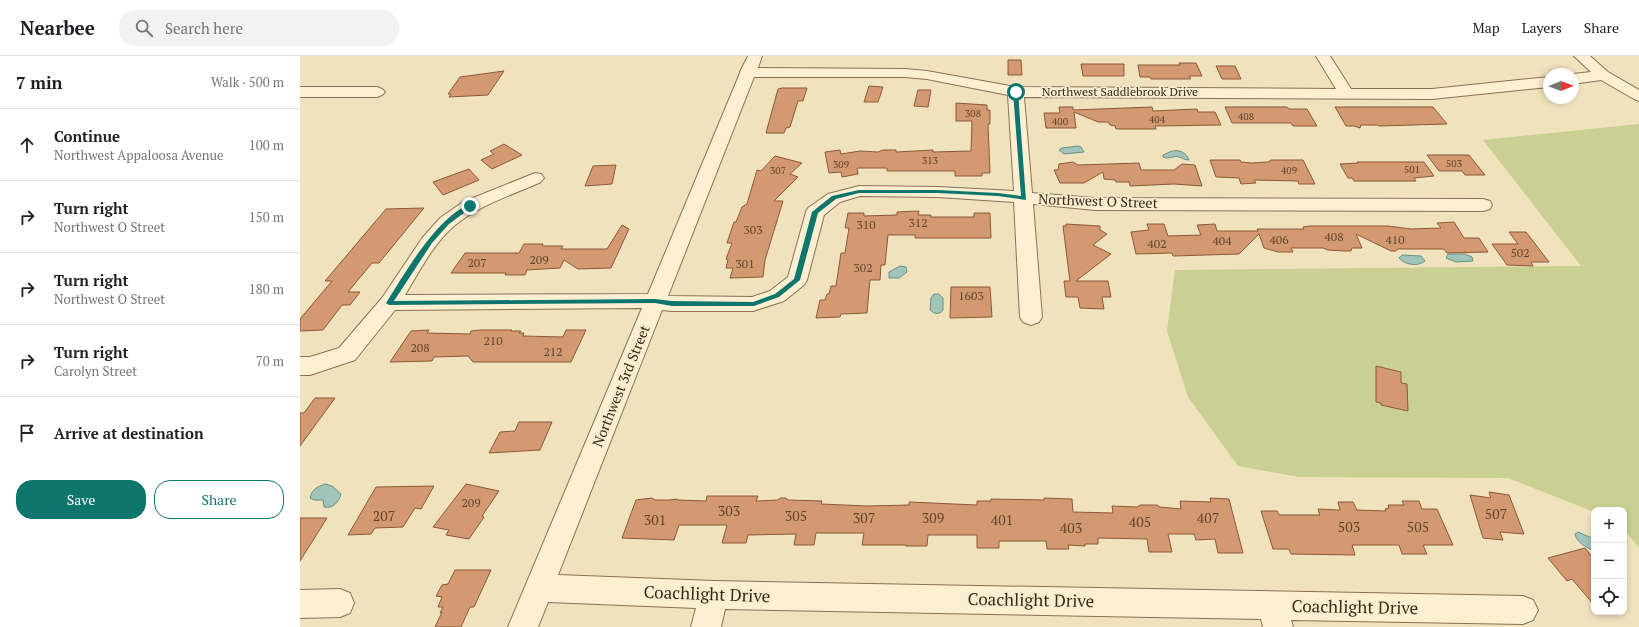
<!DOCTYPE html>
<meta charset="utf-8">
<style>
:root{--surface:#fff;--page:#f2f2f2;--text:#202124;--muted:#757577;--line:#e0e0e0;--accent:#0f766e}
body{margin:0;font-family:"PT Serif",serif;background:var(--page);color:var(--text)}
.controls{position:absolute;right:12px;bottom:12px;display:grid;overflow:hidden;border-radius:8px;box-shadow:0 2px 6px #0003}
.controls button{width:36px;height:36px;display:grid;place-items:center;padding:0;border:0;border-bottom:1px solid var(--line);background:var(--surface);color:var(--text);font:20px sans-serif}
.compass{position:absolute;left:1243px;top:12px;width:36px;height:36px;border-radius:50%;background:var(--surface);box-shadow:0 2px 6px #0003;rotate:89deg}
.stop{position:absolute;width:12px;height:12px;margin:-9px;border:3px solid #0f766e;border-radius:50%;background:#fff}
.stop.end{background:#0f766e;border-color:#fff;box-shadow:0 1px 4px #0008}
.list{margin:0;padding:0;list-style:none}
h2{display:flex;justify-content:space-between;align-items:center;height:52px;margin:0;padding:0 16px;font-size:17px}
h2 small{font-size:13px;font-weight:400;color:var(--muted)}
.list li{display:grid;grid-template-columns:26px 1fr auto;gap:12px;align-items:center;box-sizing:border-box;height:72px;padding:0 16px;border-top:1px solid var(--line)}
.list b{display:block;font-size:15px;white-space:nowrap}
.list p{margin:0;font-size:13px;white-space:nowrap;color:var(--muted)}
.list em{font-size:13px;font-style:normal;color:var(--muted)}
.actions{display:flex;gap:8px;padding:12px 16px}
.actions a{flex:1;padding:9px 0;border:1px solid var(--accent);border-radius:16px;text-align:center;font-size:14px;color:var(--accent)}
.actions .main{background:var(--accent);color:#fff}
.icon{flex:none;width:22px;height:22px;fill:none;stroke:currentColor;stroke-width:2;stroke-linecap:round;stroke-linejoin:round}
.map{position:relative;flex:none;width:1339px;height:571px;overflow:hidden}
header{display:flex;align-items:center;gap:24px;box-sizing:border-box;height:56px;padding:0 20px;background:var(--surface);border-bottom:1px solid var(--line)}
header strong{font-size:19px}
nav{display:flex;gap:22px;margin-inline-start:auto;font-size:14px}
.search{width:280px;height:36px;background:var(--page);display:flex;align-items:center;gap:10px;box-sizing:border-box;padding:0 14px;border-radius:16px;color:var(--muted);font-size:15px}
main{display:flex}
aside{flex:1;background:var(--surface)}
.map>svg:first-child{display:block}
.green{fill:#c9d091}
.water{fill:#a2c3b9;stroke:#689187}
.building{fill:#d39970;stroke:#8c5939}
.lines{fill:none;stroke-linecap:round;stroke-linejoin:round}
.minor-casing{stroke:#8b7155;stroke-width:2}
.minor{fill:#fcefd2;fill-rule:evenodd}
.route{fill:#0f766e}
.labels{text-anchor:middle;stroke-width:3.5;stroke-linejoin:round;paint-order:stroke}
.far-number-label{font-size:10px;fill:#604530}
.far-street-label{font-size:12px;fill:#39291b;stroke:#f8ecce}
.number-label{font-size:12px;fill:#604530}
.street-label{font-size:14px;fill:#39291b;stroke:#f8ecce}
.near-number-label{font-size:14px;fill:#604530}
.near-street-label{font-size:17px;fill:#39291b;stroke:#f8ecce}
</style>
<header>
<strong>Nearbee</strong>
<div class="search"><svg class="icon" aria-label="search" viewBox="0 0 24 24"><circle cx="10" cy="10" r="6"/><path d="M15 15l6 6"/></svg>Search here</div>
<nav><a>Map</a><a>Layers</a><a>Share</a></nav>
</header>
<main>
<aside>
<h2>7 min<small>Walk · 500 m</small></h2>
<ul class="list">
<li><svg class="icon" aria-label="ahead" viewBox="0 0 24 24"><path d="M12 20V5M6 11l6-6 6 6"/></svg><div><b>Continue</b><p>Northwest Appaloosa Avenue</p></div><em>100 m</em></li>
<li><svg class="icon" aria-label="right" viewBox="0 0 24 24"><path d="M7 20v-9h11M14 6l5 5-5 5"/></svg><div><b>Turn right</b><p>Northwest O Street</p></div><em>150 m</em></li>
<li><svg class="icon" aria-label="right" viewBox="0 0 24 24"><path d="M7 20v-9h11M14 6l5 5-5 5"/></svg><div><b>Turn right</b><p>Northwest O Street</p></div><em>180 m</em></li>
<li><svg class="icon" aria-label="right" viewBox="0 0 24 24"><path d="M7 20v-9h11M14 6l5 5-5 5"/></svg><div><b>Turn right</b><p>Carolyn Street</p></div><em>70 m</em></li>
<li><svg class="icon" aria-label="arrive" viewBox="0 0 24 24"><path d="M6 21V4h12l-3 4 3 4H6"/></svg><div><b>Arrive at destination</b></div></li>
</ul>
<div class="actions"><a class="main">Save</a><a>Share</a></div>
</aside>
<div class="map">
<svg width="1339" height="571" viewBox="0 0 1339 571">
<rect width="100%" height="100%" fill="#f1e2be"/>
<path class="green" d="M1339 68V492L1324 473V454H1294V456L1208 422 999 421 938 410 888 341 867 275 875 214 1281 210 1183 84Z"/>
<path class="water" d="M778 90 781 91 784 96 764 98 759 94 762 92Z
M872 95C880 94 886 96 889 104 884 104 883 102 879 101 874 99 869 104 863 101V99Z
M1148 198H1165L1172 201 1173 205 1156 206 1146 202Z
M1102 199 1121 200 1125 205C1118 211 1105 209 1099 202Z
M600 210 606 211 607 216 599 222H589V216Z
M634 238H639L643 242V254C640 259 634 258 630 254L631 242Z
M25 428 32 430 41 438C39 446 33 453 24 451L23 444H14L10 442C12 433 17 431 25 428Z
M1278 476 1294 483V495C1286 491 1277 487 1275 478Z"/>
<path class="building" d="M708 4H721L722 19H708Z
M879 7H896L902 20H889L891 23H851L850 21H840L838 9H880Z
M781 8H824V20H783Z
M916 10H935L941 23H922Z
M204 15 188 39 149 41 151 38H148L160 21Z
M569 30 583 31 578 46H564Z
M482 32H507L503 45H498L490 71 486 72 484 77H466L478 33Z
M618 34H631L628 51 614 50Z
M656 47 687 49V54H690V68H688L690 117H682V120H655V115H587V112H557L558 118 542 121 541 116 529 117 525 96 540 94 541 98 560 95 578 96 583 94H596V96L633 94V96L671 95 672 65H656Z
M759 51H773V54L852 51 853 55 897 53 898 56H915L921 69 855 70 856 73H816L815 70 810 69 808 66H798L774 56 776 72H746L744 57H760Z
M925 51H987L989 53H1007L1017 70H993L991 67H932Z
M1035 51H1133L1147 68 1079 70 1078 69H1061L1060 72 1054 70H1046Z
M204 88 222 99 192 113 181 104 194 98 190 95Z
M1127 99H1169L1185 119H1165L1162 115H1139Z
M475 100 502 107 490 118 498 121 474 145H483L465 204 463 221 430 222 433 212H426L428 204 426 203 432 187H427L434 166H436L442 151 447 148 457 114 461 115Z
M910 104H940L941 106 951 107 968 106 971 104H1003L1015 128H999L998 125 954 124 956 127 941 128 939 122 916 121Z
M773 106 778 109 839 107 841 114H874L882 108 895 109 902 130 874 128 830 130 829 126H816L815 124 804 123 803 116 784 127H760L754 114H758L759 108Z
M1057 106H1124L1134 120 1114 122 1116 125H1054L1052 122H1048L1040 108 1058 107Z
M316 109 312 128 285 130 293 110Z
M169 113 179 124 143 139 133 126Z
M124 152 79 207H72L48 236H60L50 249H42L23 274 0 275V263L32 225H25L86 153Z
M619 155 618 159H631V161H674V157H690L691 182H615V179H588L585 209H581L580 224H570L567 257 541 258 540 261 516 262 520 244H525L527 238H529L531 230H536L541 197H545L549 172H545L548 157H564V160L597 159V156Z
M1154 166 1164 182H1179L1188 196 1147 197 1144 193H1098L1096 195H1091L1056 178 1062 192H1052L1051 195H1044L1028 194 1023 192H991L993 196H978L964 192 959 178 939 198 873 200 872 197 836 198 831 176 849 174 847 168H864L868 180 901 179 897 169 915 168 917 175H958L957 173H1004L1003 171 1010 170H1088L1111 173 1141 172 1137 167Z
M766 168 800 170V174L807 178 793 189 811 198 776 225H808L811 241H802L804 253 780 252 778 241H766L764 225H770L763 170H766Z
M322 169 329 173 311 212 278 213 264 204 260 212 227 214 225 219H205L206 217H151L165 197H219L224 188H243L242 190H263L261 193H307Z
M1209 176H1226L1249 206H1231L1233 210 1207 209 1192 188H1218Z
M651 231H690L692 261 650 262Z
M129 274 127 277 170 278 171 275 180 274H212L211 275H221L219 277H224L223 280 263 281 266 274H286L271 306H173L168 300 134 301 132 305 90 306 111 275Z
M1076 310 1101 316V327L1107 328 1108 355 1081 349V347L1076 346Z
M15 342H35L0 390V357H4Z
M219 366H252L240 394 189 397 200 376 215 375Z
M166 428 199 435 182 460 184 461 169 483 146 479 149 474 133 471Z
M134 430 121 453 115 452 103 471 75 472 71 478 48 479 76 431Z
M1189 436 1209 439 1224 478 1200 476 1203 484 1183 482 1170 439 1191 442Z
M407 440H458L456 445 478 444 480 442H486L488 444 522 445 521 448 567 450 609 449V446L677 449V445H691V443L744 444V442L772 443 773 456 813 457 812 450 837 451 840 449H857L860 451 881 453 880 445 911 446 910 442 929 443 943 497H918L915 483 896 484 894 478H868L872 496H849L847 483 798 482V488H785V490L768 489 769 493H747L746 485H699V492H677V479H628L627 490H606V489H562L564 477H516L514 489H494L496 478 448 479 446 487H422L427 469H379L374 484 322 482 336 444 352 442 355 444H369L377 443 378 444 406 445Z
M1102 445H1119L1122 453H1137L1153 489H1123L1127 498H1102L1099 489H1052L1055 499 991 498 989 493H973L961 455H977L979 459H1020L1018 453 1040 454 1038 446H1053L1057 454 1086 455 1085 453 1089 452 1088 449H1104Z
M0 462H27L0 505Z
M1285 492 1294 503V549L1272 523 1267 525 1248 502Z
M155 514H191L174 551H170L161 571H135L142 556 140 557 143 551H138L142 541 136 540 142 529 148 528Z"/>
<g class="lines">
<g class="minor-casing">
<path id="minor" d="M448 0H462L458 12 605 13 627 15 716 31 1036 33 1016 0H1030L1051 33H1132L1249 21V31L1132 43 724 41 732 137 795 142 1183 143 1190 145 1192 149 1190 153 1183 155 795 154 733 148 742 261 739 266 731 269 723 266 720 261 714 146 638 141 560 140 540 146 524 159 507 224 504 229 484 245 453 255H372L362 254 258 519 414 525 1223 540 1233 544 1238 554 1233 564 1223 568 991 564 993 571H963L961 563 425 553 421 571H391L396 552 248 546 238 571H208L342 252 95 254 55 304 10 319H0V301H10L39 292 82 242 123 181 140 162 163 146 235 117 241 118 244 122 241 126C212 139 179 149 154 170 133 188 119 216 105 239L348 238 440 17V16ZM454 21H605L627 23 708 39 714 135 638 131 559 130 528 138 508 152 506 156 488 221 470 235 452 241 368 240Z
M1274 0H1290L1308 16 1339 34V45L1334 43 1301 24 1273 28V18L1291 16Z
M0 31H77L82 33 85 36 82 39 77 41H0Z
M40 533 50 537 54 547 50 557 40 561 0 562V534Z"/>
</g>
<use href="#minor" class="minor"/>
</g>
<path class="route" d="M716 35 718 36 726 144 698 140 638 137H559L536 143 518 157 500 224 479 241 454 250H372L355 247 89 249 86 247C105 217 136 162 170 148L173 150 172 151 149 168 132 187 94 245 355 243 372 245 453 246 475 238 494 223 512 156 532 140 559 134H638L698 137 721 140 713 36Z"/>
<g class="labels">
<g class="far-number-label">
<text x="673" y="61">308</text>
<text x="946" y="64">408</text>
<text x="857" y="67">404</text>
<text x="760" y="69">400</text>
<text x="630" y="108">313</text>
<text x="1154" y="111">503</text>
<text x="541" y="112">309</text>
<text x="1112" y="117">501</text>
<text x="478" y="118">307</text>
<text x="989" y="118">409</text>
</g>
<g class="far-street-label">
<text x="820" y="40">Northwest Saddlebrook Drive</text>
</g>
<g class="number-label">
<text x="618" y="171">312</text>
<text x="566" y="173">310</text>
<text x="453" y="178">303</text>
<text x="1034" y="185">408</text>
<text x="979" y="188">406</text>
<text x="1095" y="188">410</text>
<text x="922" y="189">404</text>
<text x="857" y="192">402</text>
<text x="1220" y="201">502</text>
<text x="239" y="208">209</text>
<text x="177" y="211">207</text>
<text x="445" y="212">301</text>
<text x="563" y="216">302</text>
<text x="671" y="244">1603</text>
<text x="193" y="289">210</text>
<text x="120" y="296">208</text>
<text x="253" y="300">212</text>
<text x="171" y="451">209</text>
</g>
<g class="street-label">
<text transform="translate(798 145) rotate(2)" y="5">Northwest O Street</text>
<text transform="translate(321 330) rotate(-68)" y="5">Northwest 3rd Street</text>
</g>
<g class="near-number-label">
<text x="429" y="460">303</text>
<text x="1196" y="463">507</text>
<text x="84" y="465">207</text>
<text x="496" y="465">305</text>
<text x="564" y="467">307</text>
<text x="633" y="467">309</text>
<text x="908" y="467">407</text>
<text x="355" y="469">301</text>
<text x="702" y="469">401</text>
<text x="840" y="471">405</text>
<text x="1049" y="476">503</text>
<text x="1118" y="476">505</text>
<text x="771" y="477">403</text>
</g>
<g class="near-street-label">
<text transform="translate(407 538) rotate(2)" y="6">Coachlight Drive</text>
<text transform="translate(731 544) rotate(1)" y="6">Coachlight Drive</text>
<text transform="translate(1055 551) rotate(1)" y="6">Coachlight Drive</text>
</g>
</g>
</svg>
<div class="controls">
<button>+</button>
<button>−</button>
<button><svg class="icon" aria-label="locate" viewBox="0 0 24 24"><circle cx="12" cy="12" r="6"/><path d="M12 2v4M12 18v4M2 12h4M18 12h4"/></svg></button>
</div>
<svg class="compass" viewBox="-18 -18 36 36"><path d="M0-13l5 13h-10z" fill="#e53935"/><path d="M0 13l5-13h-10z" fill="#757577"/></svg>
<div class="stop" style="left:716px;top:36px"></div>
<div class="stop end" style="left:170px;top:150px"></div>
</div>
</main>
